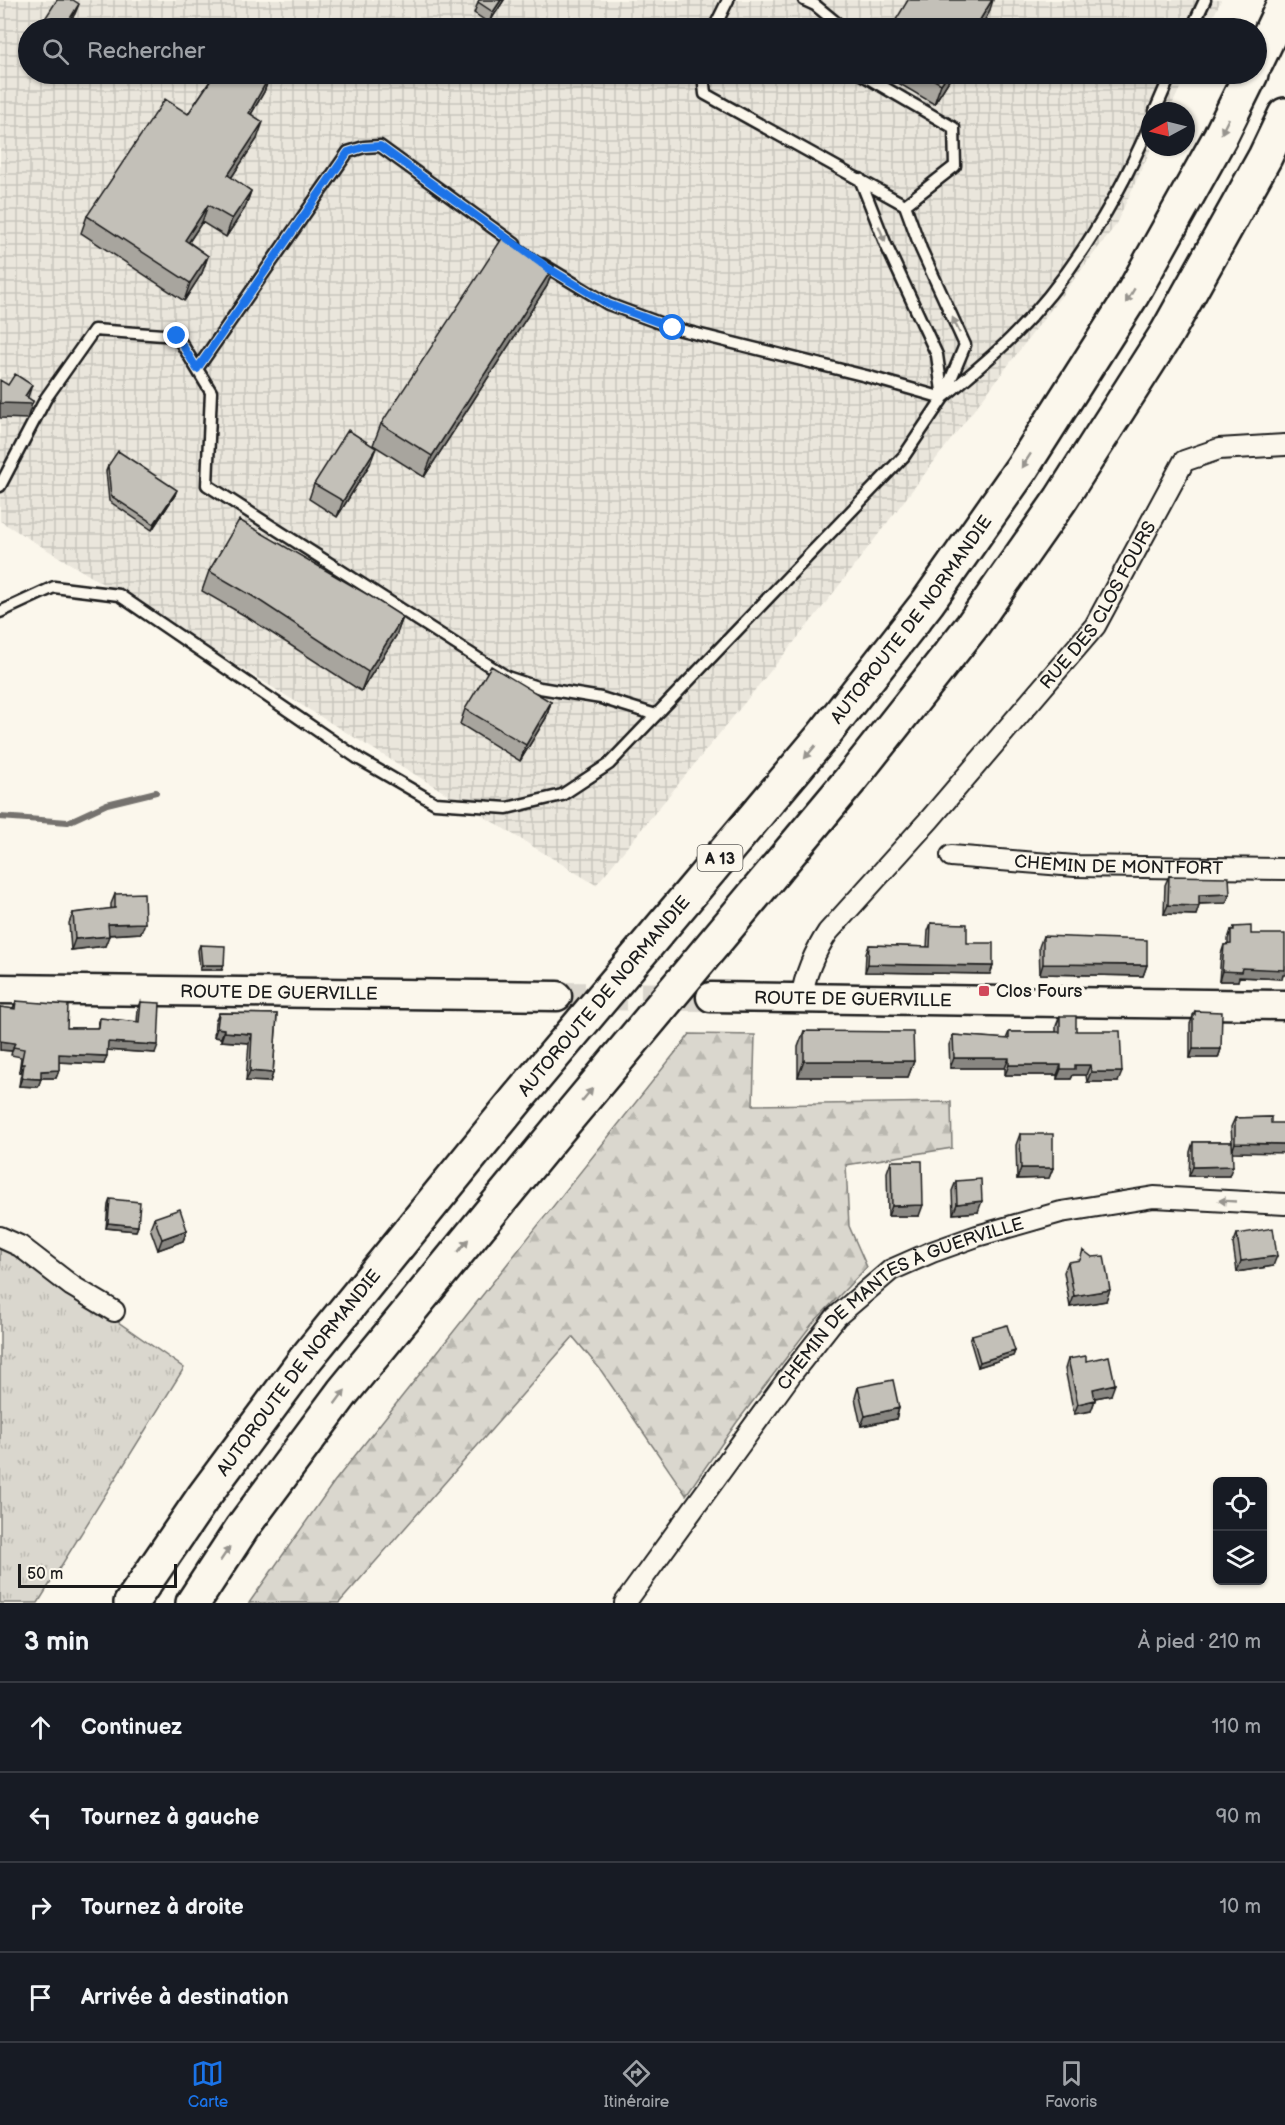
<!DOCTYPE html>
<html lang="fr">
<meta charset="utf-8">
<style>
:root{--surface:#171b24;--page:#242831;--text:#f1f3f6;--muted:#9ea1a6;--line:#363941;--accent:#1a73e8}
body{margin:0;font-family:"Balsamiq Sans",sans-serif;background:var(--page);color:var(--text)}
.controls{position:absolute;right:18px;bottom:18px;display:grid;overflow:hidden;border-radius:9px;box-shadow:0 2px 4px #0004}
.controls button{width:54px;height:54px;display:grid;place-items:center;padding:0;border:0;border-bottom:2px solid var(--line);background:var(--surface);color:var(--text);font:30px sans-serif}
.compass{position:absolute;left:1141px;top:102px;width:54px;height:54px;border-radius:50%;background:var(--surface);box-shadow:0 2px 4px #0004;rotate:263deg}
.scale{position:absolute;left:18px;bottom:15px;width:159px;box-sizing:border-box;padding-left:6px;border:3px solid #1c1c1c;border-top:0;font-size:16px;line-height:21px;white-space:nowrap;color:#1c1c1c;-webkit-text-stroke:4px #fbf7ec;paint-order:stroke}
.stop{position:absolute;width:18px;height:18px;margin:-14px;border:4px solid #1a73e8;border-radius:50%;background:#fff}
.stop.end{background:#1a73e8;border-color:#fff;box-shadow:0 2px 6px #0008}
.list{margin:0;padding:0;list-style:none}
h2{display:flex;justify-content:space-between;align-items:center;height:78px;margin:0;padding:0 24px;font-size:26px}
h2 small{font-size:20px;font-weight:400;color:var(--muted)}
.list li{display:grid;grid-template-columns:39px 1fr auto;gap:18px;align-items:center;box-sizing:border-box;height:90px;padding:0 24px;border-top:2px solid var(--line)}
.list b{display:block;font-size:22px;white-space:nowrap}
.list em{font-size:20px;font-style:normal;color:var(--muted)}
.icon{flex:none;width:33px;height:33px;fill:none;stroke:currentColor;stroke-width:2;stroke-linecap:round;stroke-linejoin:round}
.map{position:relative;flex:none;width:1285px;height:1603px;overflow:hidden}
.search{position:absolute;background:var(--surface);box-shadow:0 2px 4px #0004;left:18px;right:18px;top:18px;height:66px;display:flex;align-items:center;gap:15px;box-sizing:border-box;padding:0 21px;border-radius:33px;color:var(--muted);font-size:22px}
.sheet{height:438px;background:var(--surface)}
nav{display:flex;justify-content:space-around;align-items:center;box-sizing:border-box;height:84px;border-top:2px solid var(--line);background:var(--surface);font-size:16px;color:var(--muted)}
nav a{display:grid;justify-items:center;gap:3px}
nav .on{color:var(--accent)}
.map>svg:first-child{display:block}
.industrial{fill:url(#industrial-grid)}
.grass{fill:url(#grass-tufts);stroke:#7b7a75;stroke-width:1.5}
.forest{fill:url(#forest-firs);stroke:#7b7a75;stroke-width:1.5}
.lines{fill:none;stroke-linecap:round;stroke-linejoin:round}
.stream{stroke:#74726e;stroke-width:6}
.secondary-tunnel{stroke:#dad6cd;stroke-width:28;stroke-dasharray:28 14;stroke-linecap:butt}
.lane-casing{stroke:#1c1c1c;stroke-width:15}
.street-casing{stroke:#1c1c1c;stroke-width:24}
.secondary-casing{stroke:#1c1c1c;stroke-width:33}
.highway-casing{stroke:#1c1c1c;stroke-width:38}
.lane{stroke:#fbf7ec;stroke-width:10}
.street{stroke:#fbf7ec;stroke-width:20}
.secondary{stroke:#fbf7ec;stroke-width:28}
.highway{stroke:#fbf7ec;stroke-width:33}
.wall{fill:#a8a59e;stroke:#1c1c1c;stroke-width:1.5}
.shaded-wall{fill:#888681;stroke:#1c1c1c;stroke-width:1.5}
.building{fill:#c3c0b8;stroke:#1c1c1c;stroke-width:1.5}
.oneway{fill:#97948e}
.route{stroke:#1a73e8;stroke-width:8}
.poi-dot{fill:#d1495b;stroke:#fbf7ec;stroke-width:2}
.labels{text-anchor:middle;stroke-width:6;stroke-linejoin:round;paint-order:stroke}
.shield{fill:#fbf7ec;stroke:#5f5e5a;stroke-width:1.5}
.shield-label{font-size:16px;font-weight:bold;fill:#1c1c1c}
.street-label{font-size:18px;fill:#1c1c1c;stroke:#fbf7ec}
.poi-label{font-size:18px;fill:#1c1c1c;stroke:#fbf7ec;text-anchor:start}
</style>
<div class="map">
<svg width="1285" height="1603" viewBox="0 0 1285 1603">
<defs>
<pattern id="industrial-grid" width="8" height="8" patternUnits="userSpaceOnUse" patternTransform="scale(1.5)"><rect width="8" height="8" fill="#eae6dc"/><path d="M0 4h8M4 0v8" fill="none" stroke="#c8c5bc"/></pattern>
<pattern id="grass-tufts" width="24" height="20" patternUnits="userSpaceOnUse" patternTransform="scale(1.5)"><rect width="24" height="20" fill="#dad7ce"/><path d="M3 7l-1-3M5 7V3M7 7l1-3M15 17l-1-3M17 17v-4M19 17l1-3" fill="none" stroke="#bab8b0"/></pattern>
<pattern id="forest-firs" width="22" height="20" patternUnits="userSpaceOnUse" patternTransform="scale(1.5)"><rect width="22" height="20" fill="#dad7ce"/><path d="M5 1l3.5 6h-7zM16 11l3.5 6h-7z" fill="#bab8b0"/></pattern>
</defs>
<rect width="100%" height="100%" fill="#fbf7ec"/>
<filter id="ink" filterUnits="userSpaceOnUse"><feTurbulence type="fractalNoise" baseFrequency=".0167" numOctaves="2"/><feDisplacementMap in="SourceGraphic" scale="12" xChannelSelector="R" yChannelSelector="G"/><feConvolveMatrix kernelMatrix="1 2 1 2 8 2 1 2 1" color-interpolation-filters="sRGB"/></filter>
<g filter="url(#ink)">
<path class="industrial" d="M0 0H1221L1208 28H28V74H1187L1169 111H1150V147H1152L1115 226 821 609 596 885 0 521Z"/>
<path class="grass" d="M0 1246 16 1251 184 1368 38 1603H0Z"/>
<path class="forest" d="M690 1034 755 1035 753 1105 951 1102 952 1148 846 1165 849 1226 867 1267 812 1324 737 1422 686 1495 600 1369 573 1337 339 1603H249L334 1482Z"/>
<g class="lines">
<path class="stream" d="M0 817 68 822 107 804 156 792"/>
<path class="secondary-tunnel" d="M557 996 711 997"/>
<g class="lane-casing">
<path id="lane" d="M804 0 815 5 843 28
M714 28 728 0
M1192 28 1205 0
M861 74 954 128 955 166 905 205
M1155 111 1171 74
M860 179 886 245 937 355 943 398
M542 264 608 304 673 328 866 376 943 398
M197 369 348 152 364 147 380 146 515 244
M945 396C967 377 990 359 1011 338 1071 278 1117 201 1150 124
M0 486 46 398 94 330 177 336 211 392 207 485 507 677 540 688 601 698 656 715
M0 612 54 587 119 595 359 759 435 803 507 808 562 795 609 764 904 456 943 398 965 345 921 249 905 205 705 94 703 74"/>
</g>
<g class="street-casing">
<g id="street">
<path id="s1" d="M951 856 1075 866 1285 869"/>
<path id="s2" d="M801 999C805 974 814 953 828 932L930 819 1095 626 1184 461 1219 449 1285 445"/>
<path d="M0 1237 20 1246 72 1286 114 1311"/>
<path id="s3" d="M625 1603 792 1373 836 1317 891 1270 932 1252 977 1236 1061 1212 1154 1197 1285 1204"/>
</g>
</g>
<g class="secondary-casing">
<g id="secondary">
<path id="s4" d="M0 989 557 996"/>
<path id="s5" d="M711 997 1285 1005"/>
</g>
</g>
<g class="highway-casing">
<g id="highway">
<path d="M1256 63 1285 2"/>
<path id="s6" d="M131 1603 204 1496 304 1361 518 1098 822 737 928 602 1022 468 1132 295 1220 137 1251 74"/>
<path d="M193 1603 242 1528 343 1392 558 1130 851 779 972 626 1061 499 1167 333 1265 157 1285 115"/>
</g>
</g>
<use href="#lane" class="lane"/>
<use href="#street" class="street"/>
<use href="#secondary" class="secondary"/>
<use href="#highway" class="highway"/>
</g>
<path class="wall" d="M479 0H504L489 23 474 13Z
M208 74H268L270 75 264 92 251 114 257 139 231 178 251 191 245 208 226 237 202 222 189 242 208 256 202 273 184 301 81 233 87 216 188 114 212 78Z
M883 74H953L934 104Z
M554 266 547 286 424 477 373 445 381 424Z
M370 464 337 517 309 499 314 484Z
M108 466 175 495 152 530 109 501 106 471Z
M209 571 403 617 396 636 361 691 247 617 202 591Z
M551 702 546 718 520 761 460 724 465 709Z
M1169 876 1230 894 1226 903 1199 904 1196 915 1164 914 1165 885Z
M115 894 141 933 109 935 105 946 71 950 69 923 73 913 111 909V904Z
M931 923 967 943 993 966 990 974 865 972 866 954 869 945 927 947 928 931Z
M1234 927 1251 934 1283 975 1282 979 1239 977 1238 981H1219L1221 954 1224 945H1228V939L1231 930H1233Z
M1043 936 1147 965 1143 976 1040 974 1039 947Z
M200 945 224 965 222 970H200L198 950Z
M16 1001 67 1028H97L100 1018 137 1022 138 1010 141 1002 155 1053 107 1050 104 1064 59 1062V1070L56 1078H41L38 1087 19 1086 21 1072H19L21 1057 11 1055 12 1051 0 1050V1007L13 1009Z
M1195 1011 1221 1049 1218 1058H1190V1024Z
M219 1013 277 1014 273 1073 270 1082 246 1081 249 1043 221 1041V1038L214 1037 215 1022Z
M1060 1016 1076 1031 1118 1082H1087L1086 1075H1073L1071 1079H1057V1075H1005V1068H950L949 1045 953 1035 1006 1039 1009 1032H1056V1026Z
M804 1031 914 1061 908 1077H798V1047Z
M1271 1117 1232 1152 1229 1176H1189L1190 1152 1193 1142H1232L1231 1127 1235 1118Z
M1020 1134 1053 1168 1049 1178 1017 1179 1016 1145Z
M891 1161 919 1216H888L887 1172Z
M956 1181 978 1212 953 1214 952 1191Z
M110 1199 138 1226 136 1231 106 1228 108 1205Z
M154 1218 187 1230 183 1241 158 1250 150 1228Z
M1237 1234 1273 1266 1237 1272 1233 1244Z
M1068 1262 1106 1301 1070 1307 1064 1272Z
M972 1335 1015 1351 1013 1356 978 1367 970 1340Z
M1068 1359 1086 1361 1111 1395 1095 1398V1400L1091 1411 1074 1414 1065 1369Z
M858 1387 899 1408 896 1419 861 1426 855 1398Z"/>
<path class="shaded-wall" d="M501 0H504L489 23 493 12Z
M992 0H993L989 13 980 28H975Z
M79 4 75 14 66 28H64Z
M948 74H953L934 104 941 84Z
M270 75 264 92 242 130 249 113Z
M263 122 257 139 221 193 228 175Z
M251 191 245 208 226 237 232 219Z
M208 205 202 222 179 257 185 240Z
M208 256 202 273 184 301 190 283Z
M554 266 547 286 424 477 432 456Z
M32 385 27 400 33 401 27 419 0 418V403L25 396Z
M376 448 370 464 337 517 343 501Z
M177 490 175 495 152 530 154 524Z
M403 617 396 636 361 691 368 672Z
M551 702 546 718 520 761 526 745Z
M1230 894 1226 903 1196 904 1199 895Z
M1168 905 1199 906 1196 915 1164 914Z
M145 923 141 933 104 935 108 924Z
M109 936 105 946 71 950 75 939Z
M868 964 993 966 990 974 865 972Z
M1043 964 1147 965 1143 976 1040 974Z
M202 965H224L222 970H200Z
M1285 966V975H1283L1282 979 1239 977 1238 981H1219L1222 971 1242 968Z
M217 1028 224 1029 221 1038 214 1037Z
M224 1032 252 1034 249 1043 221 1041Z
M0 1041 15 1043 12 1051 0 1050Z
M108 1042 158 1045 155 1053 105 1050Z
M1193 1049H1221L1218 1058H1190Z
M59 1054 107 1056 104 1064 56 1062Z
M954 1058H1009L1005 1068H950Z
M804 1061H914L908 1077H798Z
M21 1064H24L21 1072H19Z
M1009 1065H1061L1057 1075H1005Z
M1075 1065H1090L1086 1075H1073L1071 1079H1057L1061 1069Z
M59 1070 56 1078H38L41 1071Z
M250 1071 273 1073 270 1082 246 1081Z
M1091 1072H1122L1118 1082H1087Z
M22 1078 41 1079 38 1087 19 1086Z
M1235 1143 1285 1144V1153L1232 1152Z
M1233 1166 1229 1176H1189L1193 1167Z
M1021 1168H1053L1049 1178 1017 1179Z
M982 1201 978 1212 953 1214 957 1204Z
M923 1205 919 1216H888L892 1206Z
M108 1223 138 1226 136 1231 106 1228Z
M187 1230 183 1241 158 1250 162 1239Z
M1277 1256 1273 1266 1237 1272 1241 1261Z
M1110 1290 1106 1301 1070 1307 1074 1296Z
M1015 1351 1013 1356 978 1367 980 1362Z
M1115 1384 1111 1395 1089 1399 1093 1389Z
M1095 1400 1091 1411 1074 1414 1078 1404Z
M899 1408 896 1419 861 1426 865 1416Z"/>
<path class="building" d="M57 0H73L79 4 64 28H39Z
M479 0H501L493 12 478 2Z
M908 0H992L975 28H891Z
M229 22 240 28H226Z
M215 74H268L270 75 249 113 263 122 228 175 251 191 232 219 208 205 185 240 208 256 190 283 87 216 165 99 188 114Z
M924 74H948L941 84Z
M505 234 554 266 432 456 381 424Z
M15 374 32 385 25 396 33 401 32 404 0 403V380L8 385Z
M348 430 376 448 343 501 314 484Z
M118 451 177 490 154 524 111 496 108 466Z
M239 520 370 596 403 617 368 672 254 597 209 571Z
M491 666 551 702 526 745 465 709Z
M1169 876 1229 877 1230 894 1199 895V906L1168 905Z
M144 893 145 923 108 924 109 936 75 939 73 913 115 908V894Z
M931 923 967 924V943H993V966L868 964 869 945 930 947Z
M1251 926V934H1285V970L1242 968 1241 972 1222 971 1224 945 1231 944V930H1234V927Z
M1043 936 1147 940V965L1043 964Z
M200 945 225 946 224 965H202Z
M16 1001 68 1005 67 1028H99L100 1018 139 1022 141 1002 160 1003 158 1045 108 1042 107 1056 59 1054V1070L41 1071V1079L22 1078 24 1064H21L24 1049 13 1047 15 1043 0 1041V1007L15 1009Z
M1195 1011 1222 1012 1221 1049H1193V1015H1195Z
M219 1013 277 1014 273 1073 250 1071 252 1034 224 1032V1029L217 1028Z
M1060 1016H1076V1031H1120L1122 1072H1091L1090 1065H1075V1069H1061V1065H1009V1058H954L953 1035 1009 1039V1032H1060Z
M804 1031 913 1032 914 1061H804Z
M1271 1117V1123H1285V1144L1235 1143V1118Z
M1020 1134H1053V1168H1021Z
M1193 1142H1232L1233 1166 1193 1167Z
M891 1161H922L923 1205 892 1206Z
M981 1179 982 1201 957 1204 956 1181Z
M110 1199 140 1202 138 1226 108 1223Z
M180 1209 187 1230 162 1239 154 1218Z
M1273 1228 1277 1256 1241 1261 1237 1234Z
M1083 1250 1092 1257 1104 1256 1110 1290 1074 1296 1068 1262 1080 1260Z
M1007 1325 1015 1351 980 1362 972 1335Z
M1086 1356V1361L1109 1356 1115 1384 1093 1389 1095 1400 1078 1404 1068 1359Z
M893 1380 899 1408 865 1416 858 1387Z"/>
<defs><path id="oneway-solid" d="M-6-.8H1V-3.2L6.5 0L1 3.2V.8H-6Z" transform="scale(1.5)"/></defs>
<g class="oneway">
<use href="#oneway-solid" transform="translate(1225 126) rotate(116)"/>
<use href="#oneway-solid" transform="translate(882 234) rotate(68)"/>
<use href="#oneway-solid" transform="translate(1130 296) rotate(121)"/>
<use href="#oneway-solid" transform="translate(956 325) rotate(-115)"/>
<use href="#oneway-solid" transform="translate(1026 461) rotate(123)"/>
<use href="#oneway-solid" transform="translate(810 752) rotate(130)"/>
<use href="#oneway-solid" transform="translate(587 1095) rotate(-50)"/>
<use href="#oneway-solid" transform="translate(1227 1201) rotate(-177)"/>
<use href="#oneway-solid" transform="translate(463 1246) rotate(-51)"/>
<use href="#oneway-solid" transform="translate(340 1397) rotate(-53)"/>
<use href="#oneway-solid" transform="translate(225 1554) rotate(-56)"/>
</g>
</g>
<g class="lines" filter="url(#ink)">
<path class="route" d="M177 336 197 369 348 152 364 147 380 146 548 268 608 304 673 328"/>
</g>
<rect class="poi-dot" x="978" y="985" width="12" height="12" rx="3"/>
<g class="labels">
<rect class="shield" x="697.5" y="845" width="45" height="26" rx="4.5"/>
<g class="shield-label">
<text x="720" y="864">A 13</text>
</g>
<g class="street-label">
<text dy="6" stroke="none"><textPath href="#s2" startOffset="498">RUE DES CLOS FOURS</textPath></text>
<text dy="6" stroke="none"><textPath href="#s6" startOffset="1256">AUTOROUTE DE NORMANDIE</textPath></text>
<text dy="6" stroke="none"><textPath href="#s1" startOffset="168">CHEMIN DE MONTFORT</textPath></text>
<text dy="6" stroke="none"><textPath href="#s4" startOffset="279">ROUTE DE GUERVILLE</textPath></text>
<text dy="6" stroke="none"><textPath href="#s6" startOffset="770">AUTOROUTE DE NORMANDIE</textPath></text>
<text dy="6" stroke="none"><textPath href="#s5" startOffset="142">ROUTE DE GUERVILLE</textPath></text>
<text dy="6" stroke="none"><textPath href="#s3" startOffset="417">CHEMIN DE MANTES À GUERVILLE</textPath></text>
<text dy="6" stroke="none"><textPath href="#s6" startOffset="285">AUTOROUTE DE NORMANDIE</textPath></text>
</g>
<g class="poi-label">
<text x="996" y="997">Clos Fours</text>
</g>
</g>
</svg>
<div class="controls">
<button><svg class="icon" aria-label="locate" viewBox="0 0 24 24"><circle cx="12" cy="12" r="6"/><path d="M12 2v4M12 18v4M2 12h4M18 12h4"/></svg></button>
<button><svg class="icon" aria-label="layers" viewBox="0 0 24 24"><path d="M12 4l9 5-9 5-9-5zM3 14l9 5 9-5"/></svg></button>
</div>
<svg class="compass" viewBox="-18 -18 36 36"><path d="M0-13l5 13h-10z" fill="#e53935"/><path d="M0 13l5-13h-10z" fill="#9ea1a6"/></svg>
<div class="scale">50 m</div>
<div class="stop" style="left:673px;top:328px"></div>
<div class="stop end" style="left:177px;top:336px"></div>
<div class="search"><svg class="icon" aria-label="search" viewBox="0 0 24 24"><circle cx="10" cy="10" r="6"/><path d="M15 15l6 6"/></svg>Rechercher</div>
</div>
<section class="sheet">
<h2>3 min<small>À pied · 210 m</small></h2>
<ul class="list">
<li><svg class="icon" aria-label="ahead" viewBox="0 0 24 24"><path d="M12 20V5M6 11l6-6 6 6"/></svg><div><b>Continuez</b></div><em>110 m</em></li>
<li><svg class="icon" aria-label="left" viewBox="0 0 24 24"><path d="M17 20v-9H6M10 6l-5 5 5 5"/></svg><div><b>Tournez à gauche</b></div><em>90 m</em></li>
<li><svg class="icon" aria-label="right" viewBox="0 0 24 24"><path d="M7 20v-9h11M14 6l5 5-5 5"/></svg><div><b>Tournez à droite</b></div><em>10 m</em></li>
<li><svg class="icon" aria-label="arrive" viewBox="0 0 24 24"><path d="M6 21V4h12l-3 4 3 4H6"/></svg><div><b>Arrivée à destination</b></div></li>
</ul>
</section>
<nav>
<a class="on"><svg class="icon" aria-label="map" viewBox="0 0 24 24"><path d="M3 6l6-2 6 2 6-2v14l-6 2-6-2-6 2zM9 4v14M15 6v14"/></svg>Carte</a>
<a><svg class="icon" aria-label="directions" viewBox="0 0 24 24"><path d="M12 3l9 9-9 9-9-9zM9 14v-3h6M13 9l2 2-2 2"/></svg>Itinéraire</a>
<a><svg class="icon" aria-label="saved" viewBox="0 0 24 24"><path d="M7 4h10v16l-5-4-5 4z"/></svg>Favoris</a>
</nav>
